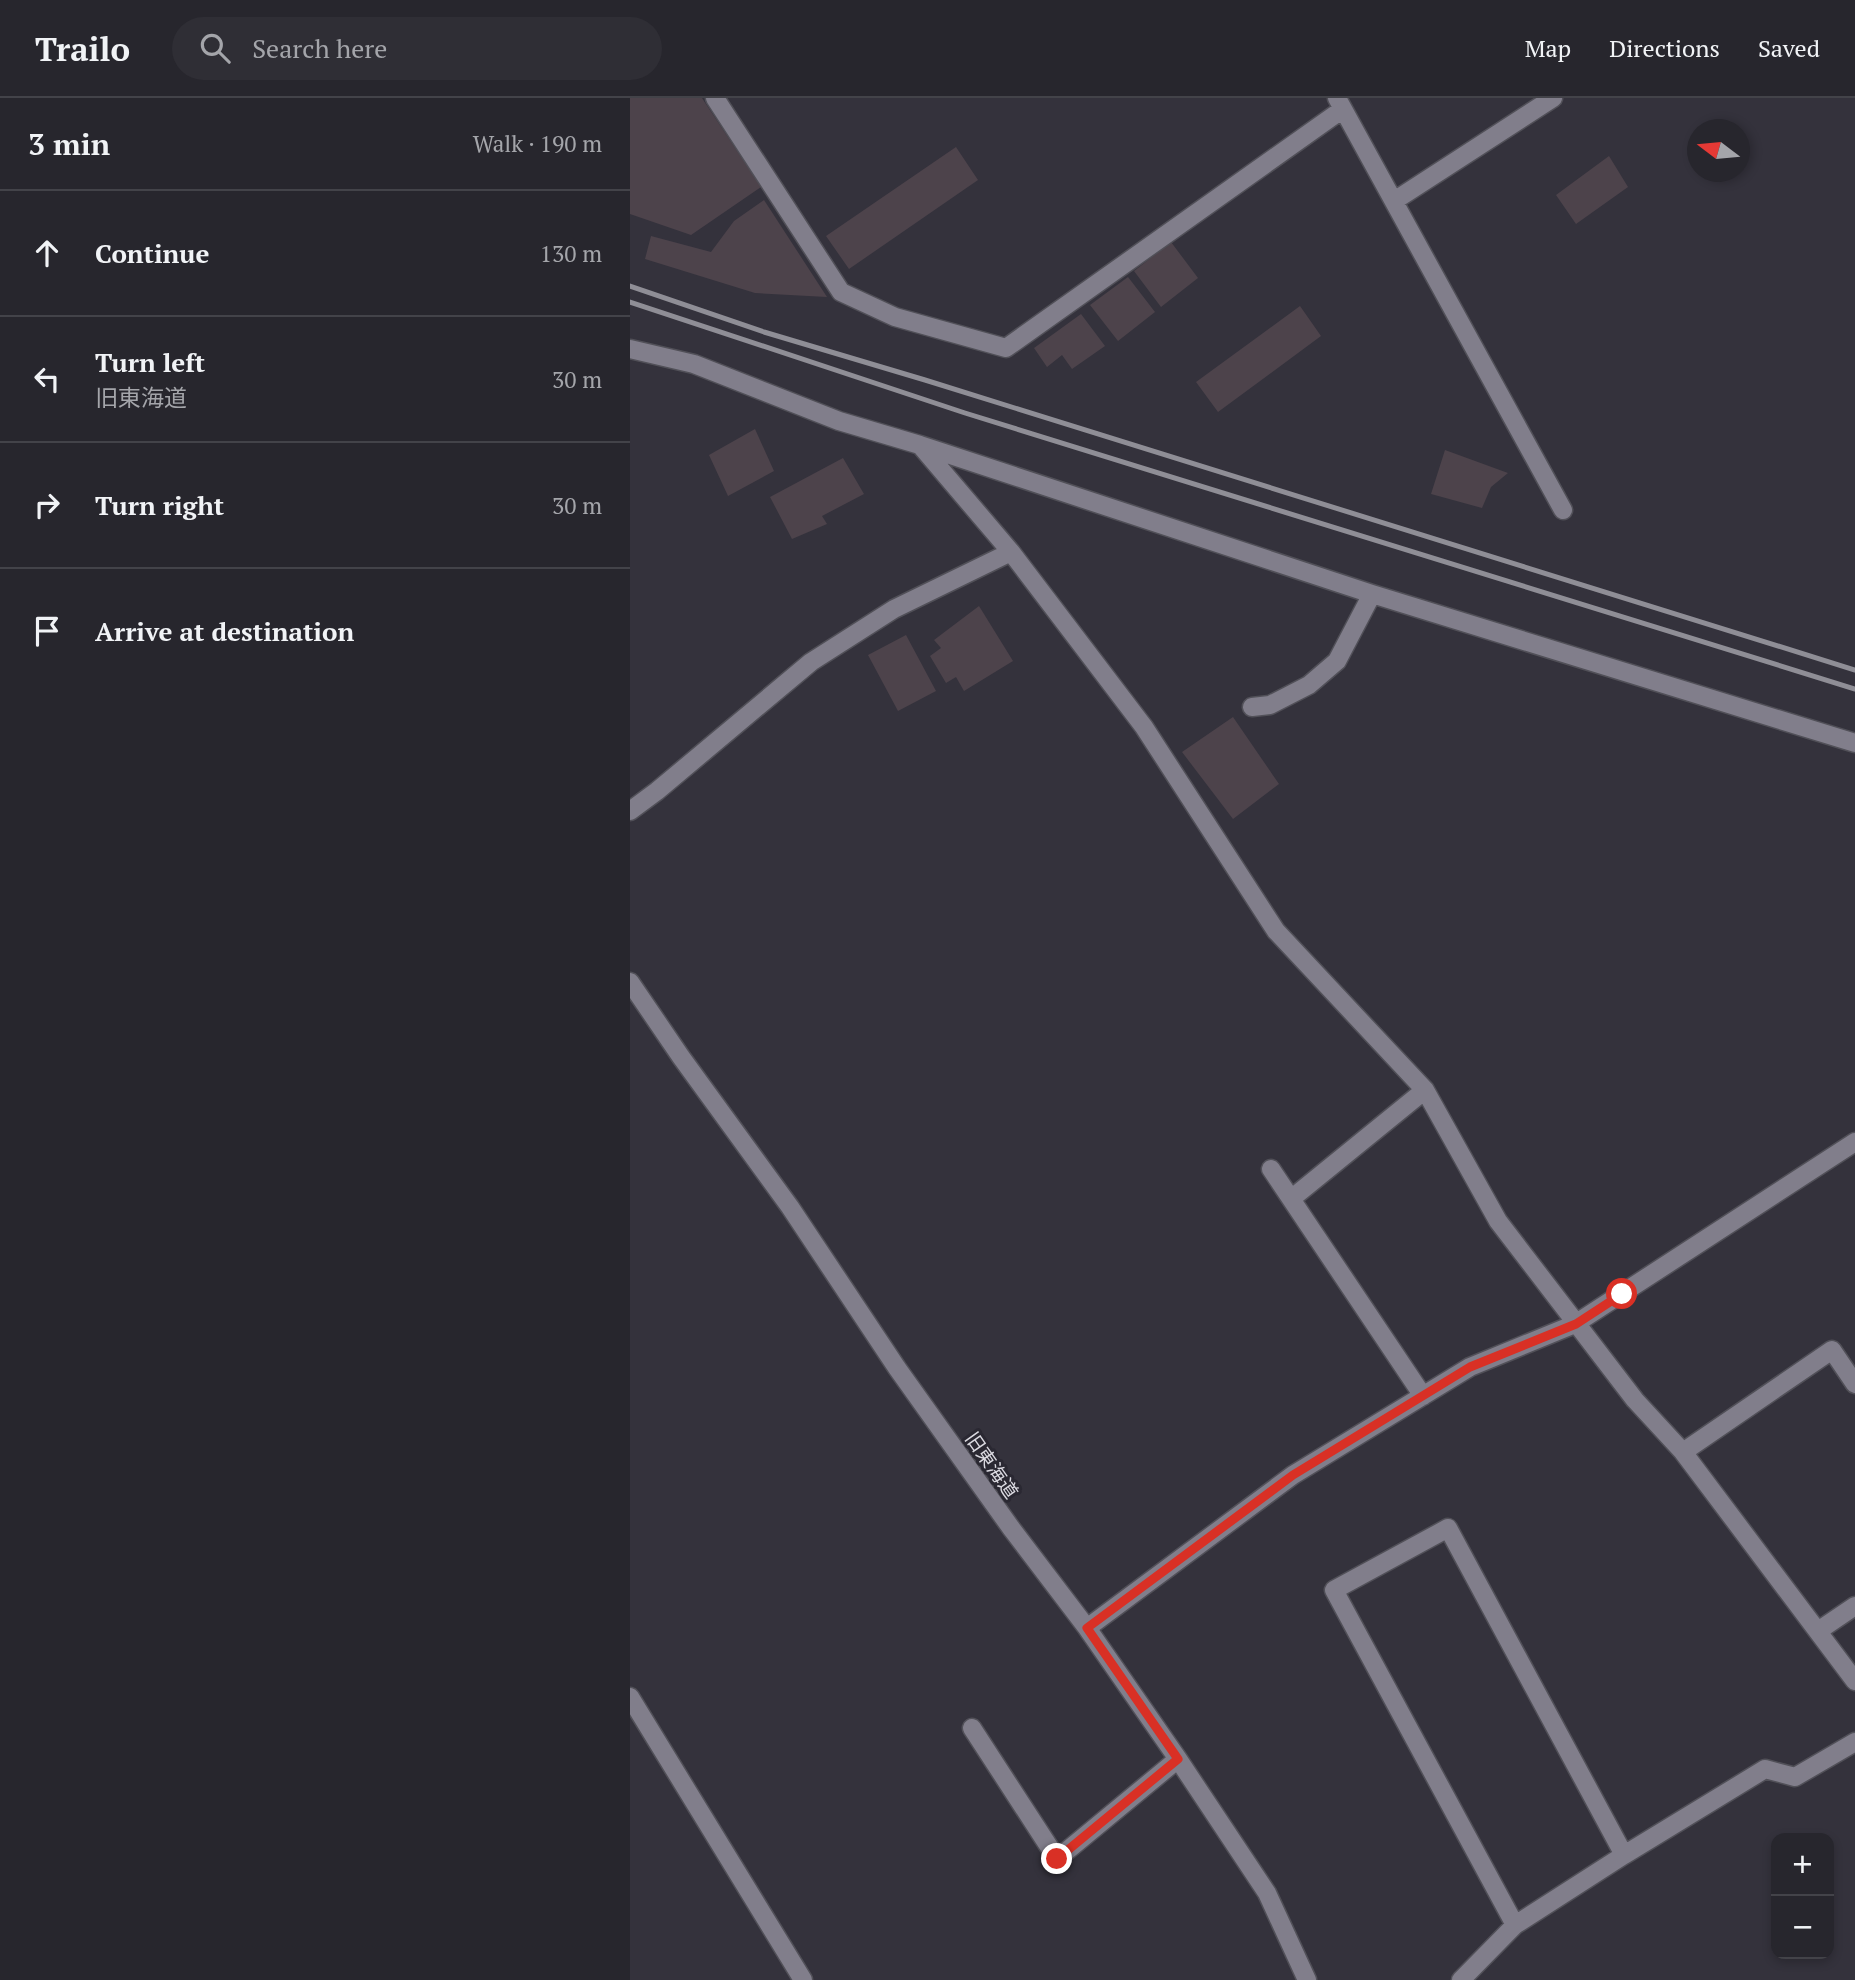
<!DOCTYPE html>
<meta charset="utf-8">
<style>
:root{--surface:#27262d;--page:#2f2e35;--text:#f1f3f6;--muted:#a4a5aa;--line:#434349}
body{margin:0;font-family:"PT Serif","Noto Sans JP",serif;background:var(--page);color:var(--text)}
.controls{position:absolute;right:21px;bottom:21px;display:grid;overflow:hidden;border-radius:14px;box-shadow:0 4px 10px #0003}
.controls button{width:63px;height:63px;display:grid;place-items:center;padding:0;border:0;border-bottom:2px solid var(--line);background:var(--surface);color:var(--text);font:35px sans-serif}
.compass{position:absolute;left:1057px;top:21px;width:63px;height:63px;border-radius:50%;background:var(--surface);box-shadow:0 4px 10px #0003;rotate:286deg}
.stop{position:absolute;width:21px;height:21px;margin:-16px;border:5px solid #d93025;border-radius:50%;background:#fff}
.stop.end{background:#d93025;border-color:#fff;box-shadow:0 2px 7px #0008}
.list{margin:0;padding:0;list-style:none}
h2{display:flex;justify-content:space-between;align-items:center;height:91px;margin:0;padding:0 28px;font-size:30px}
h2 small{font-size:23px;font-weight:400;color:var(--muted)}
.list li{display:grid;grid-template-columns:46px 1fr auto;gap:21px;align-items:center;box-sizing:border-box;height:126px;padding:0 28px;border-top:2px solid var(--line)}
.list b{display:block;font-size:26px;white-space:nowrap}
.list p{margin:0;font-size:23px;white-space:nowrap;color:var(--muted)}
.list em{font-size:23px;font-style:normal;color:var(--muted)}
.icon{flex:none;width:38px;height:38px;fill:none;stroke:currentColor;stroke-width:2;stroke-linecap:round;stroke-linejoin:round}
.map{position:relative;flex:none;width:1225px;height:1882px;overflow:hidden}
header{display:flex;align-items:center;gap:42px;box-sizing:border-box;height:98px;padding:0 35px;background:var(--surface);border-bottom:2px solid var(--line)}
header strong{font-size:33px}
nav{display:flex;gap:38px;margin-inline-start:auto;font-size:24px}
.search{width:490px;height:63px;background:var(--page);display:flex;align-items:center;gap:18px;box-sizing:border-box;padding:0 24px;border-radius:38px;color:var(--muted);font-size:26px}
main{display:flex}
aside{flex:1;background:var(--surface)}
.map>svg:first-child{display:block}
.building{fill:#4d434b}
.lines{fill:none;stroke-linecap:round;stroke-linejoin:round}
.minor-casing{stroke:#515058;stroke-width:21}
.minor{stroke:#817e8b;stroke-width:18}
.rail{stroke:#8f8e96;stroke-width:5}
.route{stroke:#d93025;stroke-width:9}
.labels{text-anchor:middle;stroke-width:6;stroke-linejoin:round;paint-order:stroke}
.street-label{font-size:19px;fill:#dbdae1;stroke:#2a2832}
</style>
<header>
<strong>Trailo</strong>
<div class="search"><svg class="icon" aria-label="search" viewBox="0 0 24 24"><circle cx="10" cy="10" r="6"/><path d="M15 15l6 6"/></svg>Search here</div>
<nav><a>Map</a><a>Directions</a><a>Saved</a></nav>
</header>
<main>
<aside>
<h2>3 min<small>Walk · 190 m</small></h2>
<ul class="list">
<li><svg class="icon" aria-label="ahead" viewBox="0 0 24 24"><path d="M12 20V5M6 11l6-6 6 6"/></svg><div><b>Continue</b></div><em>130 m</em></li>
<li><svg class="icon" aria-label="left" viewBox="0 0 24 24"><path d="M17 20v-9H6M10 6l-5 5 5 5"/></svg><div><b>Turn left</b><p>旧東海道</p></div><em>30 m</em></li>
<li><svg class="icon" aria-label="right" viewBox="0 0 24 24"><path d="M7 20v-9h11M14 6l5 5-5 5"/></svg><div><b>Turn right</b></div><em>30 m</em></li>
<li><svg class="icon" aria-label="arrive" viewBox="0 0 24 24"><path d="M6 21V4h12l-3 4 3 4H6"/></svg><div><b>Arrive at destination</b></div></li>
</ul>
</aside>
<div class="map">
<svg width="1225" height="1882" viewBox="0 0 1225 1882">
<rect width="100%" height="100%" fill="#34323c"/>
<path class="building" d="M0 0H72L131 89 61 137 0 116Z
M326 49 348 82 219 171 196 138Z
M979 58 998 89 946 126 926 97Z
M134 102 197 199 125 195 15 161 21 138 81 154 104 123Z
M541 144 568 180 531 209 504 173Z
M498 179 525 214 488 243 460 207Z
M670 208 691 238 588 314 566 284Z
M451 216 475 248 442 271 432 257 417 269 404 250Z
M125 331 144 373 98 398 79 357Z
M815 352 878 375 861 389 852 410 801 396Z
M213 360 234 396 192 418 197 426 162 441 140 399Z
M349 508 383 563 334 593 326 579 316 585 300 558 311 550 304 542Z
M276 537 306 593 268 613 238 557Z
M603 619 649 686 603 721 552 654Z"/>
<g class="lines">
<g class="minor-casing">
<path id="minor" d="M85 0 211 194 265 219 376 250 713 11
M707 0 933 412
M764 103 923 0
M0 251 64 266 209 323 290 347 742 496 1225 645
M290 347 381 454 514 629 646 833 795 992 868 1123 1005 1302 1053 1354 1225 1583
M622 609 640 607 679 587 707 563 742 496
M0 713 27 693 181 564 264 511 381 454
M0 884 51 959 160 1109 267 1270 381 1430 457 1530 548 1661 637 1795 677 1882
M641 1071 793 1298
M661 1101 795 992
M1053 1354 1202 1252 1225 1286
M457 1530 663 1377 840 1269 945 1226 1225 1044
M1188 1533 1225 1508
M0 1599 173 1882
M342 1630 427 1761 548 1661
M885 1827 704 1492 818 1430 994 1757
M831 1882 885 1827 994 1757 1135 1671 1165 1679 1225 1644"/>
</g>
<use href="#minor" class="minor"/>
<path class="rail" d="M0 188 134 234 295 282 1225 572
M0 204 335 315 1225 591"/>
</g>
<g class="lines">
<path class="route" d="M427 1761 548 1661 457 1530 663 1377 840 1269 946 1226 992 1196"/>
</g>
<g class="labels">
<g class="street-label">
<text transform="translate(362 1367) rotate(55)" y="7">旧東海道</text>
</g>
</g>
</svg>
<div class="controls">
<button>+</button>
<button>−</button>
</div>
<svg class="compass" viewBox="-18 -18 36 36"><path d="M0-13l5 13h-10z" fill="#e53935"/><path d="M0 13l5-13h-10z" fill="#a4a5aa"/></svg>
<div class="stop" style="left:992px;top:1196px"></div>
<div class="stop end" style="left:427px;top:1761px"></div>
</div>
</main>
